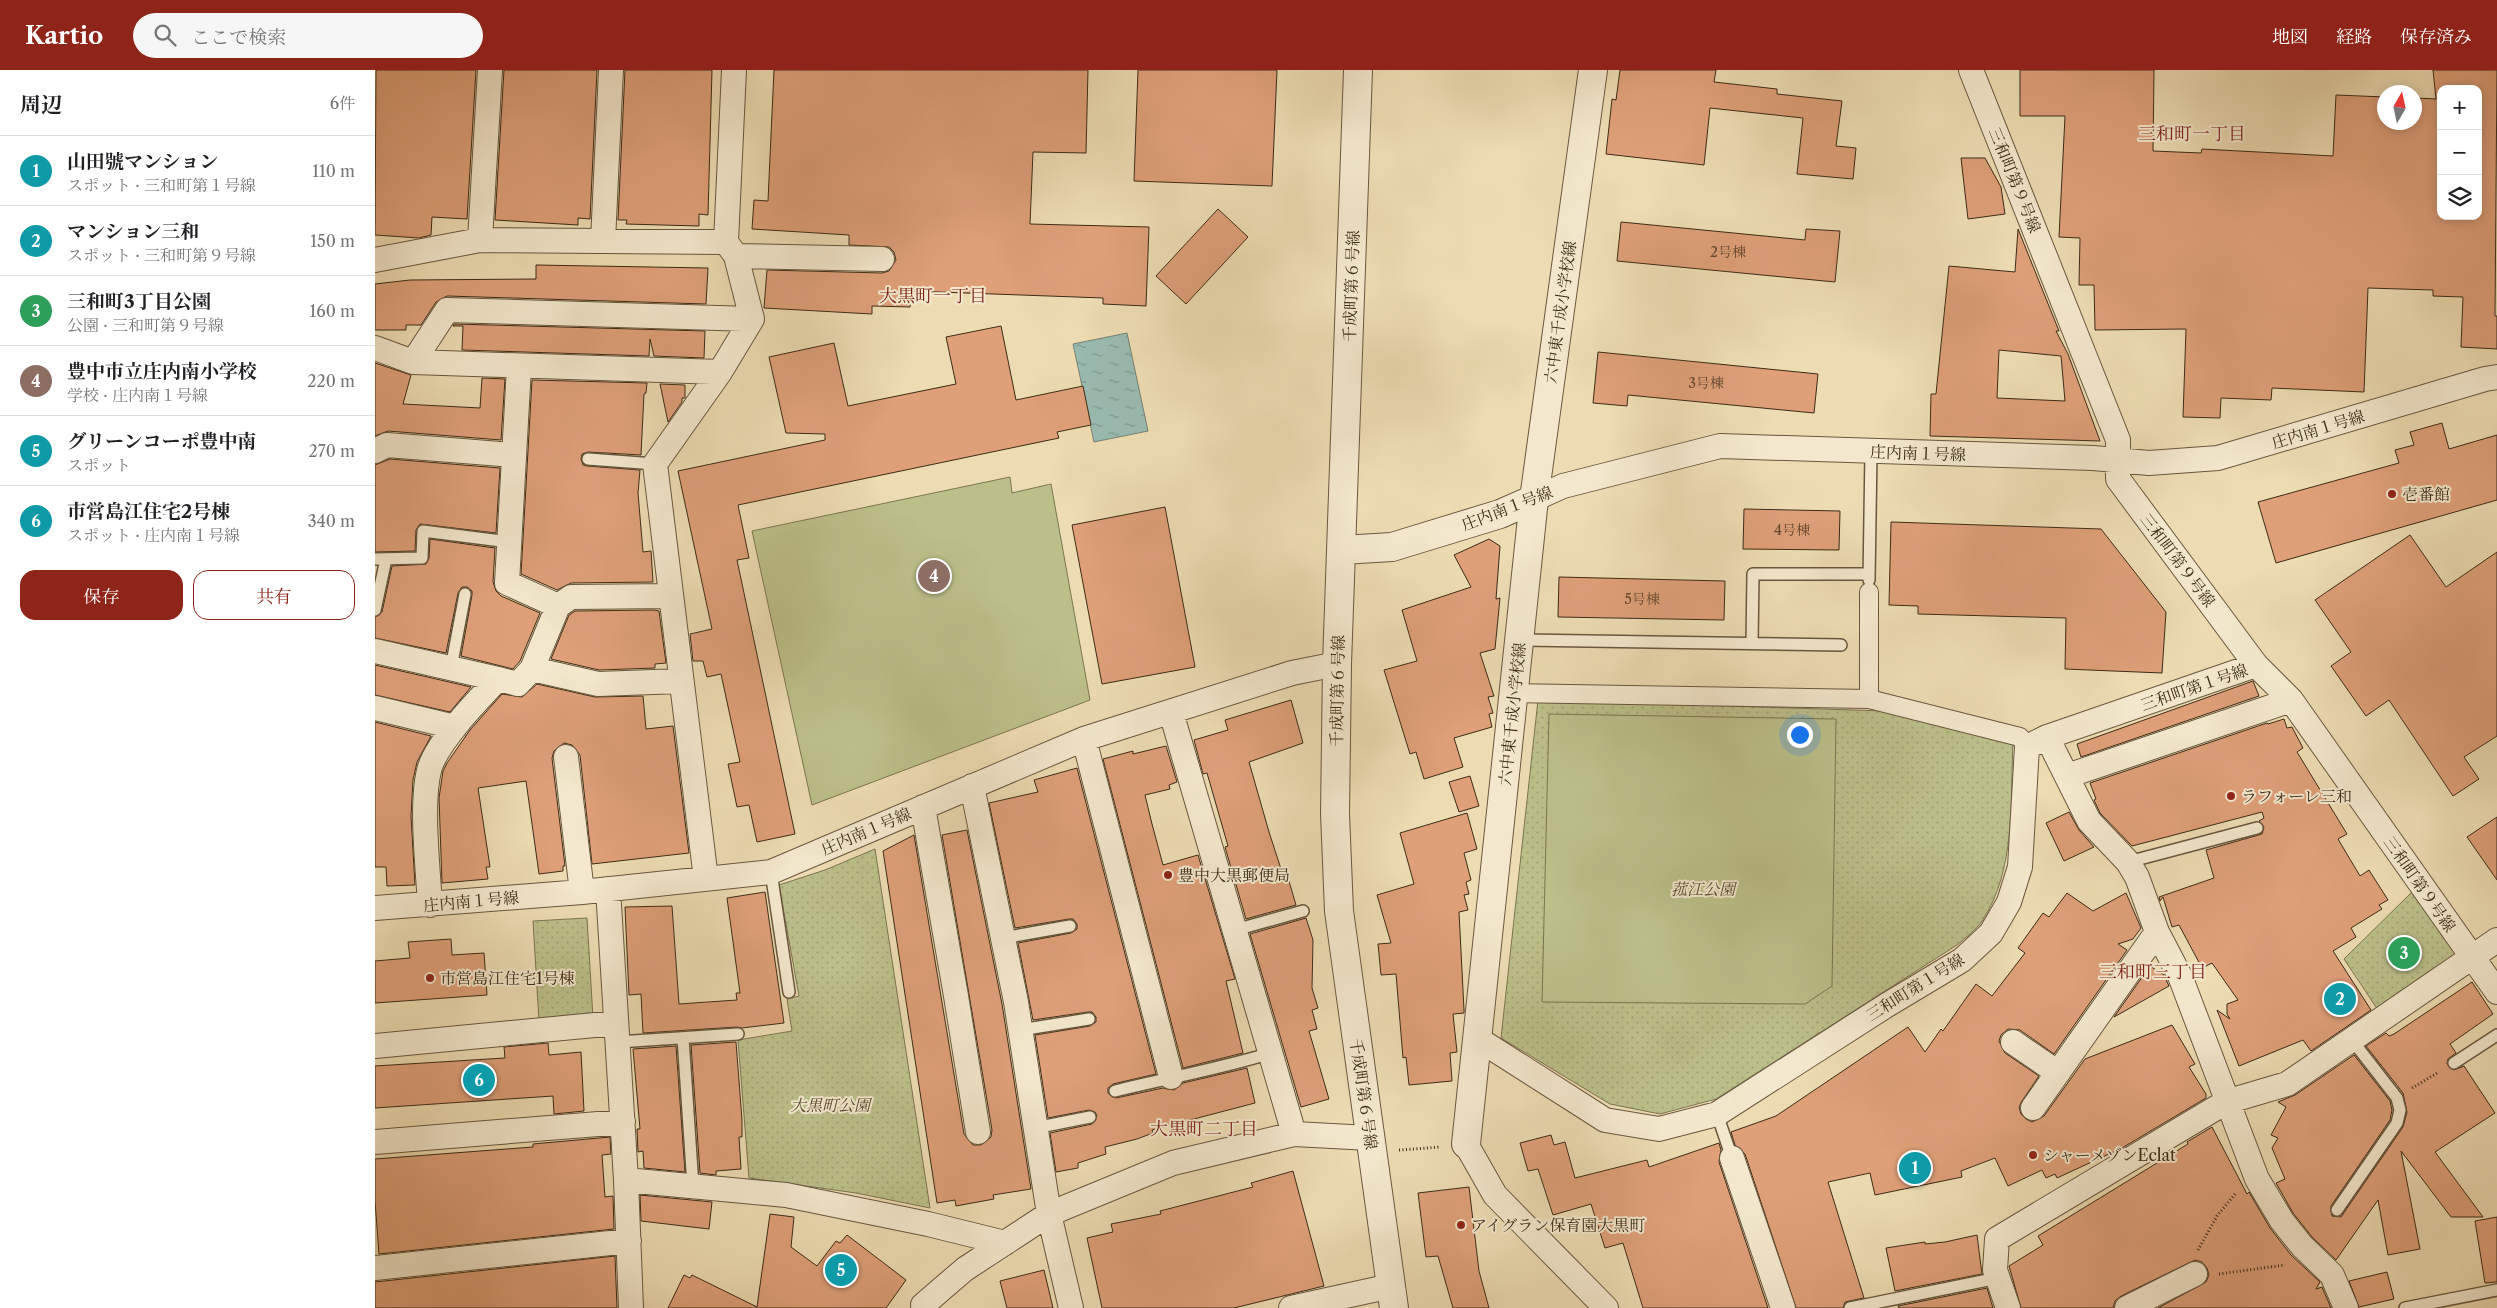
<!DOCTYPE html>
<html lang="ja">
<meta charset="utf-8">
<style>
:root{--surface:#fff;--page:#f6f6f6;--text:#202124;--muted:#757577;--line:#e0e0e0;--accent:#8f2418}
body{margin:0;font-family:"Libre Caslon Text","Noto Serif JP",serif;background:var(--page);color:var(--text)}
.controls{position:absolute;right:15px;top:15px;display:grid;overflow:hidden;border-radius:10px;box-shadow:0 2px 12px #0003}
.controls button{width:45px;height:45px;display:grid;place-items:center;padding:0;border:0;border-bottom:1px solid var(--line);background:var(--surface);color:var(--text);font:25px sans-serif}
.compass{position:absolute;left:2002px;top:15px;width:45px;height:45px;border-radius:50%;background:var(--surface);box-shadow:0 2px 12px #0003;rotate:9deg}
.you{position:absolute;left:1424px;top:664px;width:18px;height:18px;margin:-12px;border:4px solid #fff;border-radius:50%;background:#1a73e8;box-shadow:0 0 0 8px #1a73e833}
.badge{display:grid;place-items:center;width:32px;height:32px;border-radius:50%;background:var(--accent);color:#fff;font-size:16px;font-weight:700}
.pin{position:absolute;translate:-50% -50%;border:2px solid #fff;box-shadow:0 1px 5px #0006}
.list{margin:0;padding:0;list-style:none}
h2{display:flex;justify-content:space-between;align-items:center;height:65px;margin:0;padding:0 20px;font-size:21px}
h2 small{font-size:16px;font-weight:400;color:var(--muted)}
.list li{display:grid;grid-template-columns:32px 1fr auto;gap:15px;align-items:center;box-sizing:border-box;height:70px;padding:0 20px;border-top:1px solid var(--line)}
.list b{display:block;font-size:19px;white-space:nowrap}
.list p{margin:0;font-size:16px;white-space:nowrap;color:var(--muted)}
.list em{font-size:16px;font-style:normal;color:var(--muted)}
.actions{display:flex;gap:10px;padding:15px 20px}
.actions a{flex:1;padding:11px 0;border:1px solid var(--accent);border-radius:15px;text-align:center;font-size:18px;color:var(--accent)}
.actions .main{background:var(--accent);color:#fff}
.icon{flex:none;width:28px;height:28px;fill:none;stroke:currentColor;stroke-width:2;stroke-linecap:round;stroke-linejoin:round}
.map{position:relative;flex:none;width:2122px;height:1238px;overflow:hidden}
header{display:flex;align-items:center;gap:30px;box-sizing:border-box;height:70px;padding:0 25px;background:var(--accent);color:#fff}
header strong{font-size:24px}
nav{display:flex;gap:28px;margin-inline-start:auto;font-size:18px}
.search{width:350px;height:45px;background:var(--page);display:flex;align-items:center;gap:12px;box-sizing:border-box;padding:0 18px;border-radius:28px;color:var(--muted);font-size:19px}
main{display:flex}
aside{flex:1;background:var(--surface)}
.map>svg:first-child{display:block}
.green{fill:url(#green-dots);stroke:#7c7550}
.pitch{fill:#bcbf8a;stroke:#7c7550}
.water{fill:url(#water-ripples);stroke:#758173}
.building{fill:#de9f79;stroke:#3d2b16;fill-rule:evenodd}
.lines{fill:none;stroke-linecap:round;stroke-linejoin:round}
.service-casing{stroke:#69573d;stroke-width:14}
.pedestrian-casing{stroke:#69573d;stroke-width:20}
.minor-casing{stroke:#69573d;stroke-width:26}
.tertiary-casing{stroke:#69573d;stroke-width:30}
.path{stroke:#3d2b16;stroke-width:3;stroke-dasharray:1 2.5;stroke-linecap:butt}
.service{stroke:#f3e8cd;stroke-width:11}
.pedestrian{stroke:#f3e8cd;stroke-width:18}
.minor{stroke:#f3e8cd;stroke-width:24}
.tertiary{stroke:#f3e8cd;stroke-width:28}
.poi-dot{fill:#8f2418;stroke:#f3e8cd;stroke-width:2}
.labels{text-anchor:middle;stroke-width:4;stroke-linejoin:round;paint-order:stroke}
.number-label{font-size:14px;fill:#65482f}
.street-label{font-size:16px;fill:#3d2b16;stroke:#f3e8cd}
.poi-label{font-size:16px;fill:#3d2b16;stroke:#f3e8cd;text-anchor:start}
.park-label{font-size:16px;font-style:italic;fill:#56492d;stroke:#f3e8cd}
.neighbourhood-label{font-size:18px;fill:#7a1f14;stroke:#f3e8cd}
</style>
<header>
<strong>Kartio</strong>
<div class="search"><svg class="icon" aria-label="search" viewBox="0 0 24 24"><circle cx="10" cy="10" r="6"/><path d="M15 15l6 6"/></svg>ここで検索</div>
<nav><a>地図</a><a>経路</a><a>保存済み</a></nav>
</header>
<main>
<aside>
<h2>周辺<small>6件</small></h2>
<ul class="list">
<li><span class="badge" style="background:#0f9aa8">1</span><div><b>山田號マンション</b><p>スポット · 三和町第１号線</p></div><em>110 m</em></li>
<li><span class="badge" style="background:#0f9aa8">2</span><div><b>マンション三和</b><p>スポット · 三和町第９号線</p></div><em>150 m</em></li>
<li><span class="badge" style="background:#2e9e5b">3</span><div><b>三和町3丁目公園</b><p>公園 · 三和町第９号線</p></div><em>160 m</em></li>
<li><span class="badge" style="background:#8d6e63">4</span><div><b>豊中市立庄内南小学校</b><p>学校 · 庄内南１号線</p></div><em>220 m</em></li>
<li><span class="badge" style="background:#0f9aa8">5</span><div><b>グリーンコーポ豊中南</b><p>スポット</p></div><em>270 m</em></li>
<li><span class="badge" style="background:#0f9aa8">6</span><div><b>市営島江住宅2号棟</b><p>スポット · 庄内南１号線</p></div><em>340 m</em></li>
</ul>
<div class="actions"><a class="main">保存</a><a>共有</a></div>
</aside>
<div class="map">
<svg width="2122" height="1238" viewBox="0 0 2122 1238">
<defs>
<pattern id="green-dots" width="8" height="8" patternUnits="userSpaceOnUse" patternTransform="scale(1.25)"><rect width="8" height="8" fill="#bcbf8a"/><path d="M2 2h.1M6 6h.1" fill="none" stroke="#a2a476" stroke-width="1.8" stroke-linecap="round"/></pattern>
<pattern id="water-ripples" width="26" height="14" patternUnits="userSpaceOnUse" patternTransform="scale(1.25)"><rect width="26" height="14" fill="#9abbb1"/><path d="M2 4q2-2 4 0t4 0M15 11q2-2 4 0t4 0" fill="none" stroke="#7f988f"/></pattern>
</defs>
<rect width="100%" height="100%" fill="#eddcb2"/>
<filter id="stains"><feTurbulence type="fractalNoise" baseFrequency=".004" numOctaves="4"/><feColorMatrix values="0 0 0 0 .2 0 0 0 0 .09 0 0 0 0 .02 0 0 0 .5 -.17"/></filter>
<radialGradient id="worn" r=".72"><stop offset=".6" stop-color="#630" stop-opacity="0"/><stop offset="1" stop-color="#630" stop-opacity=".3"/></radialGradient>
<path class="green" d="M1163 630 1509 641 1638 673C1635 732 1641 800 1607 851 1601 860 1590 868 1582 875L1341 1029 1285 1044 1235 1034 1126 968Z
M500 779 555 1138 481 1123 374 1108 363 970 417 961 412 929 424 926 404 815 450 800Z
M2038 821 2082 877 2083 890 2005 943 1969 889Z
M212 848 218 948 164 951 158 851Z"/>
<path class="pitch" d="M635 407 637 423 676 414 715 630 437 735 377 461Z
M1174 644 1461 649 1457 916 1430 934 1167 932Z"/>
<path class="water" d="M752 263 773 361 719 372 698 274Z"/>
<path class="building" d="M1 0H101L92 149 57 147 56 165 44 168 0 165Z
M129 0H222L215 149 203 148V155L120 150Z
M250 0H337L333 145 324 144V156L251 154 252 150H243Z
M399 0H713L711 83 658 82 655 154 774 157 771 236 728 234V228L536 221 535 237 497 236V244L389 238 392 200 507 203 514 201 521 190 519 182 514 177 474 175V165L377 159 379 130 393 131Z
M763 0H902L897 116 759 111Z
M1245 0H1341L1339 12 1402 19V24L1467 31 1461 76 1481 78 1478 109 1422 104 1428 48 1335 38 1329 95 1231 84 1237 29 1241 30Z
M1645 0H1779L1778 81 1826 83 1827 79 1958 86 1961 25 2010 27V52H2040V28L2061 29 2058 0H2122L2120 246H2122V279L2086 277 2088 227 2058 226V220L1993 218 1989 322 1897 318 1896 330 1846 328 1845 348 1808 347 1811 259 1720 260 1719 215H1704L1705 168 1684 167 1690 46H1645ZM2066 19H2103V146H2066Z
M1586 88H1610L1626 117 1630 144 1593 149Z
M843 139 873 167 811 234 781 206Z
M1246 152 1430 170 1431 159 1465 161 1460 212 1242 191Z
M1643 159 1684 261H1681L1693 284 1725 371 1555 366 1556 324H1561L1574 196 1640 202ZM1624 280 1686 286 1690 331 1622 328Z
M161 195 333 198 331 234 72 226 61 232 46 255H31V260H0V214L35 210 161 209Z
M79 254 330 261 329 288 279 286 275 269 274 286 87 280 88 256H78Z
M626 256 641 330 708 316 716 355 682 362 684 368 363 435 374 488 362 490 420 764 382 772 374 735 362 737 353 694 365 692 346 604 332 607 328 591H318L315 564 337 559 303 401 450 370V364L411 363 394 287 459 273 473 336 581 314 571 267Z
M1223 282 1443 304 1439 343 1253 325 1252 336 1218 333Z
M0 293 36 305 28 334 105 338 107 308 130 309 126 370 13 361 0 366Z
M157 310 272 313 271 323 269 324 266 385 213 382 207 384 206 389 208 395 212 396 265 400 263 423 268 482 276 481 278 512 196 513 182 520 146 504Z
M285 314 310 315V328H307V332L293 352Z
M2067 353 2074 379 2122 365V430L1901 493 1883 432 2024 393 2020 380 2039 375 2035 362Z
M15 389 125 398 121 463 45 454 41 460 40 481 0 482V395Z
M790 437 820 597 727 614 697 455Z
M1369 439 1465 441 1464 480 1368 479Z
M1516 452 1726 459 1791 542 1787 603 1690 599 1691 548 1543 544V536L1514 535Z
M2035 465 2071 517 2122 482V666L2089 687 2104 709 2078 726 2014 630 1991 646 1956 596 1976 582 1940 530Z
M55 469 120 478 118 512 121 521 126 526 165 543 145 591 138 599 86 586 97 525V521L92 517H87L83 523 71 583 0 568V547L7 542 17 496 51 494 54 488Z
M1114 469 1125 476 1121 529 1125 528 1120 579 1105 583 1119 626 1113 627 1118 643 1114 644 1117 657 1079 668 1088 697 1049 709 1041 682 1035 684 1009 600 1042 591 1027 540 1096 517 1079 485Z
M1184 507 1350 511 1349 550 1183 547Z
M279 540 284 541 291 593 280 594V598L224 600 176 589 194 545 200 541Z
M0 595 96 617 75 642 0 625Z
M1878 611 1884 626 1706 687 1702 674Z
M162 614 220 627 268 626 271 659 298 656 314 783 217 794 205 685 197 675 189 673 179 681 177 688 190 796H188V801L164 804 151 711 103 718 115 797H111L113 809 67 813 64 728 68 701 72 693 95 660 127 624 147 627Z
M916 630 928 673 874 692 894 762 907 802 911 801 921 835 871 849 850 777 853 776 832 703 828 704 819 670 853 660 850 650Z
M1909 649 1912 658 1917 657 1928 678 1922 682 1972 764 1963 769 1985 806 1994 800 2013 830 2004 835 2007 839 1976 858 1981 867 1958 881 1996 940 1936 981 1928 970 1864 996 1842 940 1855 949 1852 944V934L1863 930 1837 893 1827 898 1804 855 1797 857 1788 827 1785 831 1784 827 1839 808 1831 780 1887 764 1889 757 1884 751 1889 748 1887 742 1757 776 1725 743 1719 730 1721 729 1715 713 1892 653 1893 654Z
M0 652 56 666 42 692 38 710 36 746 40 815 12 816 11 797H0Z
M791 676 802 712 794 715 795 719 770 725 777 754 788 795 823 785 860 909 851 911 868 983 808 998 728 689 758 681V684Z
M702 698 781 1004 738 1014 733 1018V1023L741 1028 788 1018 799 1020 808 1013 872 998 880 1033 777 1060 778 1063 762 1069 730 1077 731 1084 703 1093V1098L681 1102 675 1063 717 1054 722 1046 720 1042 714 1040 673 1048 660 965 715 956 721 952V947L717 942H713L658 950 643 873 696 863 702 859V854L698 849H694L640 858 614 733 663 722 659 710Z
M1095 706 1104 736 1084 742 1074 712Z
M1694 742 1704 760 1719 777 1689 791 1671 753Z
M1092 743 1102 779 1089 783 1096 810 1091 812 1094 824 1089 825 1093 840 1084 842 1089 940V943L1078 944 1082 982 1075 983 1077 1011 1034 1015 1031 987 1028 988 1021 904 1006 905 1003 874 1016 873 1002 825 1039 814 1025 763Z
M2122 747V810L2092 767Z
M592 760 627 934 656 1119 618 1125 619 1129 581 1136 580 1130 562 1133 508 781 539 765 589 1064 598 1075H606L616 1067 617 1060 567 765Z
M390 822 409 953 367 958 362 957 268 963 266 924 254 925 250 837 297 836 304 934 362 930 361 923H365L352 828Z
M1692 823 1718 841 1751 823 1766 858 1758 869 1743 874 1752 880 1679 984 1645 960 1633 959 1626 965 1624 971 1630 983 1664 1006 1647 1031 1644 1037 1646 1044 1651 1049 1657 1052 1669 1046 1710 989 1797 955 1820 994 1814 997 1831 1024V1028L1747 1078 1682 1108 1680 1104 1671 1108 1667 1100 1633 1116 1620 1088 1586 1101 1587 1107 1500 1125 1495 1103 1453 1112 1489 1228 1470 1232 1468 1238H1421L1370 1084 1360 1075 1356 1062 1401 1046 1533 957 1550 982 1566 959 1568 961 1601 914 1617 926 1650 883 1643 878 1668 843 1674 847Z
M931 848 938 870 937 918 943 938 937 940 942 959 934 961 954 1029 926 1037 875 864Z
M76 869 77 885 109 883 112 925 0 933V891L35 888 33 872Z
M1775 896 1789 905 1794 916 1739 947Z
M2097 912 2118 944 2075 974 2081 983 2073 989 2072 994 2079 1000 2089 996 2120 1043 2060 1082 2108 1147H2076L2026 1081 2045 1179 2013 1185 2003 1130 1961 1190 1937 1167 1918 1143 1901 1113 1910 1109 1897 1078 1903 1068 1896 1065 1911 1037 1903 1032 1920 1025 1979 985 2015 1031 2017 1040 2015 1050 1956 1136 1957 1146 1966 1147 2028 1057 2032 1042 2028 1023 1991 976 2011 963 2014 966 2019 964Z
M361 972 367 1050V1067H364L366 1099 341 1101V1105L325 1103 316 975Z
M173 973 174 985 206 982 209 1041 179 1044 178 1026 0 1038V996L130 988 129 977Z
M301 976 310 1102 269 1098 268 1081 263 1082 262 1059H265L258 979Z
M1837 1057 1872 1124 1874 1122 1895 1158 1916 1185 1945 1212 1941 1219 1947 1217 1956 1238H1783L1831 1212 1834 1205 1832 1198 1827 1192 1820 1190 1746 1226 1740 1231 1738 1238H1646L1634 1196 1668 1175 1663 1166 1813 1074 1812 1072Z
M1176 1065 1179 1075 1190 1072 1200 1108 1272 1090 1274 1097 1344 1073 1346 1080 1344 1092 1393 1238H1268L1248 1173 1230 1178 1216 1134 1178 1145 1163 1099 1153 1101 1145 1073Z
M235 1067 236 1084 227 1085 230 1127 238 1126 239 1159 4 1184 0 1131V1089L158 1077V1074Z
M918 1101 949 1216 859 1238H727L712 1168 738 1162 736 1154 786 1144 785 1141 878 1117 876 1113Z
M1094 1117 1104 1201 1114 1238H1078L1063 1186 1051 1187 1043 1123Z
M265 1125 337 1132 334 1159 266 1151Z
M395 1144 419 1147 416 1177 442 1196 461 1171 465 1173 472 1165 531 1210 511 1238H293L309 1205 315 1208 317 1205 382 1237Z
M2122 1147V1212L2110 1213 2100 1151Z
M1602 1165 1607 1204 1520 1221 1511 1178 1550 1172V1174L1570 1172Z
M240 1186 242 1238H0V1212Z
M669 1200 678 1238H632L625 1211Z
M2012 1202 2019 1229 1984 1237 1974 1211Z
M1612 1218 1618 1238H1524L1523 1236Z"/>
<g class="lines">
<g class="service-casing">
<path id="service" d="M213 389 280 394
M0 489 47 488 48 461 134 472
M1494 510 1496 382
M0 540 11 489
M1145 570 1466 575
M1377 573 1378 504H1494
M76 598 90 524
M1753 792 1882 758
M396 802 414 922
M860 860 928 841
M628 868 695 856
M645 960 714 949
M308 968 318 1116
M243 972 363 964
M2079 993 2122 965
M740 1021C792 1008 844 999 896 983
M1342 1044 1357 1088
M660 1058 715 1047
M1962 1140 2022 1053 2025 1040 2022 1028 1977 970
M1475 1238 1623 1208
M2030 1238 2122 1220"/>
</g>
<g class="pedestrian-casing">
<path id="pedestrian" d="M1139 623 1494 629 1645 667 1652 677
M1494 629V522"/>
</g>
<g class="minor-casing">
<path id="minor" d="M1596 0 1743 370V409L1881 595 1916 630 2122 922
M105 170 115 0
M228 171 236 0
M361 186 507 189
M0 190 105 170 351 172 359 0
M0 278 38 292 345 302
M38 292 72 240 377 249
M144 297 132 513 183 536
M0 381 12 375 139 385
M1159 429 1188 416 1345 376 1718 388 1774 393 1843 388 2110 309 2122 307
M0 581 123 609
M157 599 223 614 306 611
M0 638 80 657
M796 642 919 1064
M1672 667 1714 751 1753 792 1762 807 1782 862 1805 906 1882 1109 1907 1151 1927 1176 1957 1205 1971 1238
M709 669 796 1007
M191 687 207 822
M1692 706 1916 630
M597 716 641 932 674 1144 696 1238
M548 737 581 926 603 1062
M331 809 280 394 345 302 377 249 361 186 351 172
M233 819 251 1110 411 1125 553 1154 630 1173
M55 835C53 798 45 730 55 697 64 670 103 630 123 609L143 614 157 599 183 536 196 527 294 526
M0 838 207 822 396 802 709 669 917 603 962 594
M1103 969 1230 1050 1284 1059 1342 1044 1512 935 1587 890 1616 863 1634 832 1645 797 1652 677 1672 667 1881 595
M1638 972 1683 1003
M0 976 241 953
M1658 1038 1782 862
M0 1072 248 1052
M1091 1074 1120 1125 1231 1238
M1357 1088 1408 1238
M251 1110 256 1238
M0 1198 254 1171
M548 1235 590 1199 674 1144 798 1093 919 1064 995 1068
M916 1238 1016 1216
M1633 1238 1620 1200 1622 1169 1851 1032 1912 1014 2122 870
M1752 1238 1820 1204"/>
</g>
<g class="tertiary-casing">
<path id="tertiary" d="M983 0 962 594 960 744 964 841 1019 1238
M967 480 1017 477 1125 444 1159 429
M1091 1074 1159 429 1218 0"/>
</g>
<path class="path" d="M2037 1018 2064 1002
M1024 1080 1065 1077
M1823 1180 1842 1146 1861 1123
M1844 1204 1910 1195"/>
<use href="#service" class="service"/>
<use href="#pedestrian" class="pedestrian"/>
<use href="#minor" class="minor"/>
<use href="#tertiary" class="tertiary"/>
</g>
<g class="poi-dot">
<circle cx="2017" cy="424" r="5"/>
<circle cx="1856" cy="726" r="5"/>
<circle cx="793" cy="805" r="5"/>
<circle cx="55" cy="908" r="5"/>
<circle cx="1658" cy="1085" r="5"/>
<circle cx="1086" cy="1155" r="5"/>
</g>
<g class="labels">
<g class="number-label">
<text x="1353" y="187">2号棟</text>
<text x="1331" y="318">3号棟</text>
<text x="1417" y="465">4号棟</text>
<text x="1267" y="534">5号棟</text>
</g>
<g class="street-label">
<text transform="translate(1640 110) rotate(68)" y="6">三和町第９号線</text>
<text transform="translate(976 216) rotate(-88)" y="6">千成町第６号線</text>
<text transform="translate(1185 242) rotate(-82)" y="6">六中東千成小学校線</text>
<text transform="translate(1943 359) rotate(-17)" y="6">庄内南１号線</text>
<text transform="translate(1543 383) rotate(2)" y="6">庄内南１号線</text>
<text transform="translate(1132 438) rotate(-21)" y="6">庄内南１号線</text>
<text transform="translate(1803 490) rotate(53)" y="6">三和町第９号線</text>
<text transform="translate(1819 617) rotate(-19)" y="6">三和町第１号線</text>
<text transform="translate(962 621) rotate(-89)" y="6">千成町第６号線</text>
<text transform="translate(1137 644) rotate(-84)" y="6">六中東千成小学校線</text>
<text transform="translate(491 761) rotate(-23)" y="6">庄内南１号線</text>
<text transform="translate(2045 814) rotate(55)" y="6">三和町第９号線</text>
<text transform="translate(96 831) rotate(-5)" y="6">庄内南１号線</text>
<text transform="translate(1540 917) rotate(-32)" y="6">三和町第１号線</text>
<text transform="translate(989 1024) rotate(82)" y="6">千成町第６号線</text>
</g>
<g class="poi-label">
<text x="2027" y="430">壱番館</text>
<text x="1866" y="732">ラフォーレ三和</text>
<text x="803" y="811">豊中大黒郵便局</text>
<text x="65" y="914">市営島江住宅1号棟</text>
<text x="1668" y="1091">シャーメゾンEclat</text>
<text x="1096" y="1161">アイグラン保育園大黒町</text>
</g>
<g class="park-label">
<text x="1328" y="825">菰江公園</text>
<text x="455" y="1041">大黒町公園</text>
</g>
<g class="neighbourhood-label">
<text x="1817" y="70">三和町一丁目</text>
<text x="558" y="232">大黒町一丁目</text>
<text x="1778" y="908">三和町三丁目</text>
<text x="829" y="1065">大黒町二丁目</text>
</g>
</g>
<rect width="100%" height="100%" filter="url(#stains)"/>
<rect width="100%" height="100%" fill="url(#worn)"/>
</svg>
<div class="controls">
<button>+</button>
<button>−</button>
<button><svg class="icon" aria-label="layers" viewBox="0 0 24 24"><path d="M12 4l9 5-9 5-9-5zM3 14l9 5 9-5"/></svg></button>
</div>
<svg class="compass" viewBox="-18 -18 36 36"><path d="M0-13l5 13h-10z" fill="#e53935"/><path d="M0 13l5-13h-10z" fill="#757577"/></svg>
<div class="you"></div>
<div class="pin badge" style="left:1540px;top:1098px;background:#0f9aa8">1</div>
<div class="pin badge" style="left:1965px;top:929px;background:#0f9aa8">2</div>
<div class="pin badge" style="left:2029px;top:883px;background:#2e9e5b">3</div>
<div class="pin badge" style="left:559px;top:506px;background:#8d6e63">4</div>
<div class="pin badge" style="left:466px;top:1200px;background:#0f9aa8">5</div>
<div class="pin badge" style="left:104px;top:1010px;background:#0f9aa8">6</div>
</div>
</main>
